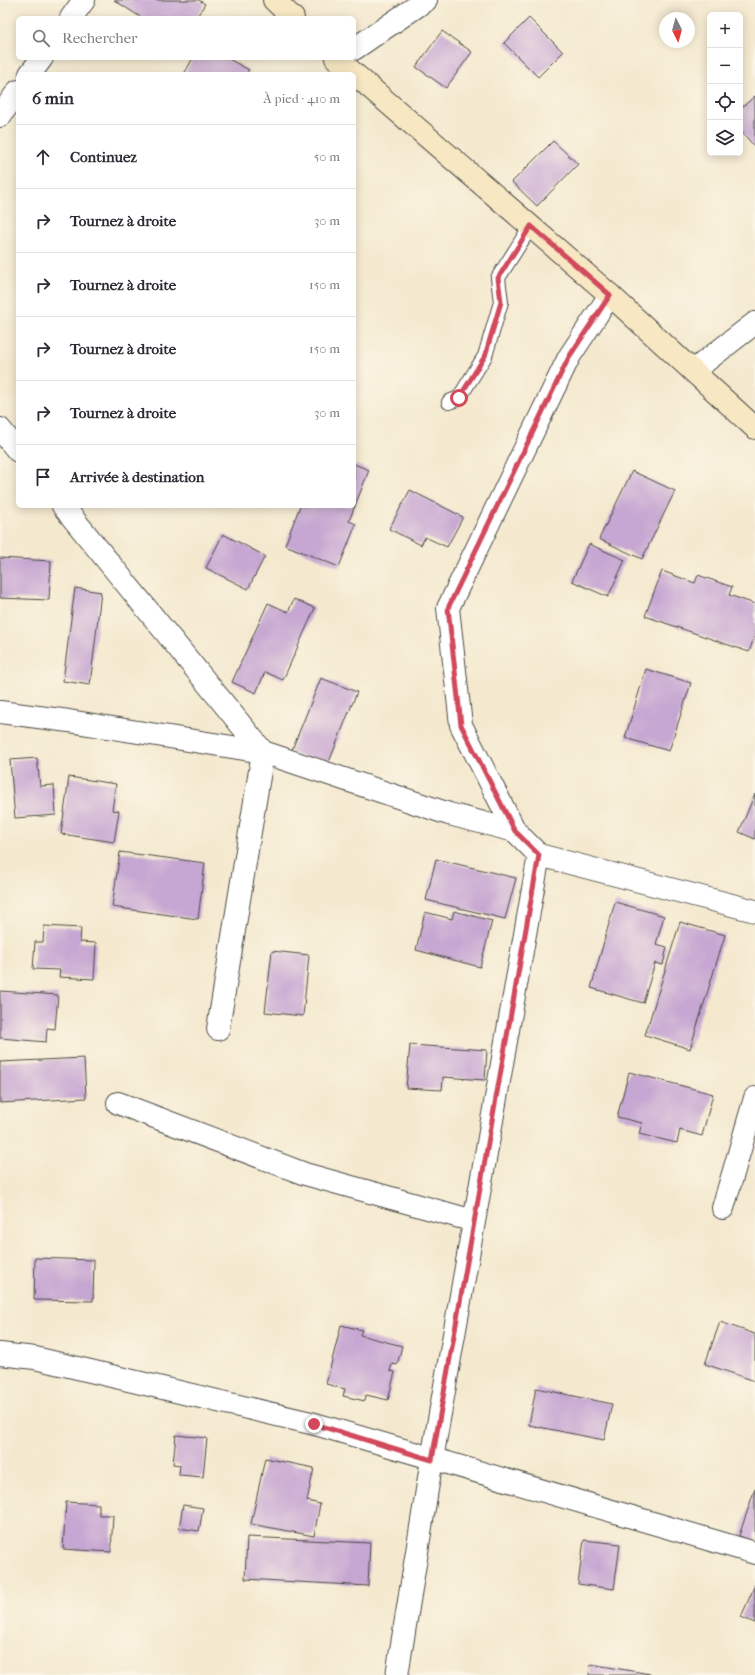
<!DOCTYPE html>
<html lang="fr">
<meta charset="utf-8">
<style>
:root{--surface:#fff;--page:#f7f7f7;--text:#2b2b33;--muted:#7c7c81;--line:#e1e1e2}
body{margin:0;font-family:"IM FELL French Canon",serif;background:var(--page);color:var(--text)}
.controls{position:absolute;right:12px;top:12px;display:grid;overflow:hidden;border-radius:6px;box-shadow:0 2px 10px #0003}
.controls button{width:36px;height:36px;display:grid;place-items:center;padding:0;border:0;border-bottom:1px solid var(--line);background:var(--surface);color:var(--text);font:20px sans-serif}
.compass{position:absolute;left:659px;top:12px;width:36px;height:36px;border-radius:50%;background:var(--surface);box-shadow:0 2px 10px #0003;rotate:174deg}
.stop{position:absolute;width:12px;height:12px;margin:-9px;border:3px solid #d1495b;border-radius:50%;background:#fff}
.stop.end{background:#d1495b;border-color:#fff;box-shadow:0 1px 4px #0008}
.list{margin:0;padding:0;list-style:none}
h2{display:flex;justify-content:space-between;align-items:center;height:52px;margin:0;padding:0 16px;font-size:17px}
h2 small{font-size:13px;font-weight:400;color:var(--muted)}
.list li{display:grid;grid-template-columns:26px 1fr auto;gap:12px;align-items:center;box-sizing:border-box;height:64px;padding:0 16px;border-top:1px solid var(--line)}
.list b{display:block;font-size:15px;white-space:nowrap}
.list em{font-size:13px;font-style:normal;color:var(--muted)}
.icon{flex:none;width:22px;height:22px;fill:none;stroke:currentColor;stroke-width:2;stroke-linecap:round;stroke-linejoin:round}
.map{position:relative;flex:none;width:755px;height:1675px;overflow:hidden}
.search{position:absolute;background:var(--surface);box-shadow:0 2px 10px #0003;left:16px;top:16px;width:340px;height:44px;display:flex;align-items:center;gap:10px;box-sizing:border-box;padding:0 14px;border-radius:6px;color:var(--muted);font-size:15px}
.panel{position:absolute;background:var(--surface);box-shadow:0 2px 10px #0003;left:16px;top:72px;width:340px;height:436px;border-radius:6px}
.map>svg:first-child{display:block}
.building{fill:#c6a6d2}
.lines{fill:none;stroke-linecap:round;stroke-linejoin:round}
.lane-casing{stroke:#494844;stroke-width:16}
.street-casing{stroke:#494844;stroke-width:24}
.secondary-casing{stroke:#494844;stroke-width:24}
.lane{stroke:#fff;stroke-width:14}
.street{stroke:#fff;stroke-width:22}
.secondary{stroke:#f7e8c3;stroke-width:22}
.route{stroke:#d1495b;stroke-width:5}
</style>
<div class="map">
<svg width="755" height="1675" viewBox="0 0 755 1675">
<rect width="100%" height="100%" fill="#fcf5e5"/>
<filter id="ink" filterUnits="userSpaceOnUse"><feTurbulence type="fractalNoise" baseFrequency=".025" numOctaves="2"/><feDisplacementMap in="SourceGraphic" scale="8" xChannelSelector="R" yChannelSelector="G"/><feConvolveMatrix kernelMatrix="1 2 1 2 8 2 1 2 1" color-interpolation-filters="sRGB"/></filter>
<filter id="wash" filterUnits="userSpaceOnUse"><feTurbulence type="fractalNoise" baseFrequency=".012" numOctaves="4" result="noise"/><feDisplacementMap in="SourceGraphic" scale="16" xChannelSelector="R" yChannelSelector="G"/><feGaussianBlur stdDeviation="0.9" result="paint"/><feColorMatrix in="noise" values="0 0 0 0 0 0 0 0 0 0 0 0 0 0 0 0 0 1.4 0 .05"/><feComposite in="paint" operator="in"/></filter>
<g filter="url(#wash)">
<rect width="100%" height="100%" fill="#f4e9cf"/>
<g id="blocks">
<path class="building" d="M114 0H199L205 4 196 18H142Z
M529 18 563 52 538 77 504 43Z
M442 31 472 52 446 88 416 67Z
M193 58H227L249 70 246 74H184Z
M755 96V147L740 130V109Z
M553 141 578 164 537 206 512 182Z
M354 464 369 470 349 521 356 524 339 567 285 545 300 506H354Z
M632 471 675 491 642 559 599 539Z
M410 490 463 517 447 547 425 537 421 545 389 529Z
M223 534 265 556 248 589 206 568Z
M589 544 625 560 608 597 572 581Z
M0 558 51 561 49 600 0 598Z
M662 571 695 583 698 575 732 587 729 595 755 604V635L749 652 645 616Z
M75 588 101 592 90 685 63 681Z
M294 599 315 608 283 680 265 672 256 693 232 682 268 603 288 612Z
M646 669 691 683 669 751 625 738Z
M321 678 357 692 327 767 291 752Z
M37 758 40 786 54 785 56 815 15 818 10 760Z
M69 777 116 784 112 810 119 811 114 842 61 834Z
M755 794V839L739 832Z
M120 852 205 863 198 919 112 907Z
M436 859 516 878 505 919 426 900Z
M615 902 664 916 656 944 667 947 663 965 655 963 643 1003 591 988Z
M454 911 492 921 480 967 416 950 425 912 452 919Z
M680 922 725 935 690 1049 645 1035Z
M44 926 81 928 80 942 96 943 94 979 59 977 60 970 33 969 35 942H43Z
M272 951 309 955 303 1016 265 1012Z
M0 991 58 995 55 1029 47 1028 46 1042 0 1038Z
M410 1045 487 1050 485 1080 443 1077 442 1090 406 1088Z
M84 1058 86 1098 0 1103V1062Z
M629 1072 713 1094 702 1136 680 1130 677 1143 639 1134 642 1123 617 1117Z
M35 1258 94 1260 93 1301 34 1300Z
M720 1322 755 1334V1381L705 1364Z
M341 1325 362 1330 360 1335 402 1346 397 1365 392 1364 390 1371 395 1372 388 1400 366 1395 365 1401 343 1396 345 1389 326 1384Z
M536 1388 612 1404 604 1440 529 1425Z
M176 1435 207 1438 203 1477 179 1475 180 1465 173 1464Z
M265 1458 314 1468 307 1501 320 1504 314 1536 251 1524Z
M755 1488V1542L739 1536Z
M66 1502 99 1504V1515H113L111 1552 63 1549Z
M183 1505 203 1508 199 1531 179 1528Z
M247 1537 370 1543 368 1586 245 1579Z
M584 1540 620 1544 614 1589 578 1584Z
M755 1585V1623L741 1617Z
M590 1664 650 1674V1675H589Z"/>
</g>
</g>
<g filter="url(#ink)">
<use href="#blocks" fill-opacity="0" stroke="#494844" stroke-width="1"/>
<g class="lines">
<g class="lane-casing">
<path id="lane" d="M449 402 459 398 485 356 501 302 498 278 531 226"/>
</g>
<g class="street-casing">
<path id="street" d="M71 18 84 0
M354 49 426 0
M30 74 42 58
M0 116 18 91
M693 371 755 323
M0 429 18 451
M63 506 263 752 218 1029
M0 712 69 721 263 752 449 814 515 831 539 855 755 911
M515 831 461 725 448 608 569 357 610 295
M118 1103 305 1174 474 1221
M723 1208 755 1098
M0 1354 35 1358 315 1424 755 1553
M397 1675 432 1459 539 855"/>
</g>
<g class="secondary-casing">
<path id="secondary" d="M274 0 293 18
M336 58 610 295 755 428"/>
</g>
<use href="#lane" class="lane"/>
<use href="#street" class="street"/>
<use href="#secondary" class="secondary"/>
</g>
</g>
<g class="lines" filter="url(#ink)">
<path class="route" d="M314 1424 432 1460 539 855 515 831 461 725 448 608 569 357 610 295 531 226 498 278 501 302 485 356 459 398"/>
</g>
</svg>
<div class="controls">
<button>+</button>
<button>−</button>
<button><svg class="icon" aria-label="locate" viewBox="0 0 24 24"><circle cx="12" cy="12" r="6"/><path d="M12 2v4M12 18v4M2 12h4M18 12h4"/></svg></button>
<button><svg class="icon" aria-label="layers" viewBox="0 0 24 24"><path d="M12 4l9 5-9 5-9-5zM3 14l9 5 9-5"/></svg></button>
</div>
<svg class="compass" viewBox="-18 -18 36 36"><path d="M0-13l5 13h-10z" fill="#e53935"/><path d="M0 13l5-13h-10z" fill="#7c7c81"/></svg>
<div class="stop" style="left:459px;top:398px"></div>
<div class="stop end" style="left:314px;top:1424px"></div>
<div class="search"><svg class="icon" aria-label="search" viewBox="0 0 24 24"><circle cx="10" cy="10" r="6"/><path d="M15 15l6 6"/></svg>Rechercher</div>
<section class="panel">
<h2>6 min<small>À pied · 410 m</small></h2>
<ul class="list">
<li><svg class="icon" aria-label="ahead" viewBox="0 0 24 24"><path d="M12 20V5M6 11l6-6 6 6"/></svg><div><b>Continuez</b></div><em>50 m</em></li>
<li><svg class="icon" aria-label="right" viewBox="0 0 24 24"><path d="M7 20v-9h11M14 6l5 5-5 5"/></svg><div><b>Tournez à droite</b></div><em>30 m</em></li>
<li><svg class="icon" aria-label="right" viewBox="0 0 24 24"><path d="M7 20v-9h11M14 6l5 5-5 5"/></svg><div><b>Tournez à droite</b></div><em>150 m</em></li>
<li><svg class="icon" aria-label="right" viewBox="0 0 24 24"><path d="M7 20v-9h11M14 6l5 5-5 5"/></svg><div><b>Tournez à droite</b></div><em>150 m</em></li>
<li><svg class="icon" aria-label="right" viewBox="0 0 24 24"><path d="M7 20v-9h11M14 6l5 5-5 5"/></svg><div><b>Tournez à droite</b></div><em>30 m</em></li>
<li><svg class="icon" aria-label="arrive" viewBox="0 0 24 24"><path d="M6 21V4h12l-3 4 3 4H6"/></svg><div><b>Arrivée à destination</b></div></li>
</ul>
</section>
</div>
